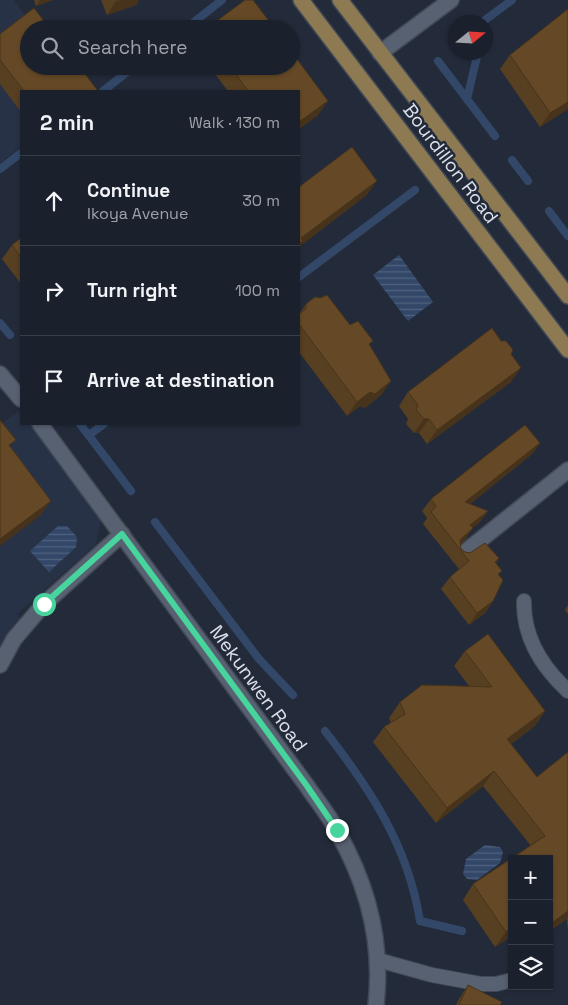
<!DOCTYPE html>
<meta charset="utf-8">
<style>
:root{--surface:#1a202c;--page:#272d38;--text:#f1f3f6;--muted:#9fa3a9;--line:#383e48}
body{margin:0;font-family:"Space Grotesk",sans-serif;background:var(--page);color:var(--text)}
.controls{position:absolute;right:15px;bottom:15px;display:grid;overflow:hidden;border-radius:0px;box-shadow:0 1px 4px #0004}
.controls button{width:45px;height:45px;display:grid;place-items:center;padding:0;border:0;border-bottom:1px solid var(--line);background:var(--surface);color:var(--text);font:25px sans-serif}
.compass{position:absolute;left:448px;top:15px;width:45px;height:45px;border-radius:50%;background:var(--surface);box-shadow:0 1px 4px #0004;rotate:72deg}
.stop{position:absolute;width:15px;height:15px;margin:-11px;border:4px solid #47d49d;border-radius:50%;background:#fff}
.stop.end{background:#47d49d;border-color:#fff;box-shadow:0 1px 5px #0008}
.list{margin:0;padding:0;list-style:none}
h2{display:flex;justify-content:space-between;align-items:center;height:65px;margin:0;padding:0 20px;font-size:21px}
h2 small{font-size:16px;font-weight:400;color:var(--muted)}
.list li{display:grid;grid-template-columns:32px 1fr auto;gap:15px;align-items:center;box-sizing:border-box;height:90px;padding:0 20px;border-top:1px solid var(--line)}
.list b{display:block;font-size:19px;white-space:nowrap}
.list p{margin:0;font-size:16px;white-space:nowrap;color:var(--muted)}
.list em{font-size:16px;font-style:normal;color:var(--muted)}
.icon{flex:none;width:28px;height:28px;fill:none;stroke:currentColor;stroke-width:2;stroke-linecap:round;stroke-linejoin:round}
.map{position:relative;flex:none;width:568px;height:1005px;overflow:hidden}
.search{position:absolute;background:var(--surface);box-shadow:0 1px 4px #0004;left:20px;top:20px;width:280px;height:55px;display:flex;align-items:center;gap:12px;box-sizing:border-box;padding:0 18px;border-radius:28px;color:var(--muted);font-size:19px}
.panel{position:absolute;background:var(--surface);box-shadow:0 1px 4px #0004;left:20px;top:90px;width:280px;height:335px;border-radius:0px}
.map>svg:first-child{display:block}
.built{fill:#283247}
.water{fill:url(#water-rules)}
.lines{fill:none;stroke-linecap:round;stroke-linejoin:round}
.stream{stroke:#334869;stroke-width:8}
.lane-casing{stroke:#424955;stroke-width:16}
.street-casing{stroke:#424955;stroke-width:18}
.secondary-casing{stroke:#424955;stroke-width:18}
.primary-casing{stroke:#424955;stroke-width:18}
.lane{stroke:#586172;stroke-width:14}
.street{stroke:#586172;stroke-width:15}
.secondary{stroke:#586172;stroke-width:15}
.primary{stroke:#8d7a52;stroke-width:15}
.wall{fill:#573f21}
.shaded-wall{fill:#47331b}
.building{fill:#654926;stroke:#47331b}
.route{stroke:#47d49d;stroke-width:6}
.labels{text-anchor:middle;stroke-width:5;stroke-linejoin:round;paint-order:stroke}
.street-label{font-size:19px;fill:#dce1eb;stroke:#232b3a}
</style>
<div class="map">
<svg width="568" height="1005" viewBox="0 0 568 1005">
<defs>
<pattern id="water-rules" width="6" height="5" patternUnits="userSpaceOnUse" patternTransform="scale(1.25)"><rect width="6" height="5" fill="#334869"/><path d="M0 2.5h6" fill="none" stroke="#50627f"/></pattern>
</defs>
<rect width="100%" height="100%" fill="#232b3a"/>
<path class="built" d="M0 0H14L35 29H29V66L21 91V146L0 163Z
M21 410V424H32L103 511 96 544 17 614 22 620 15 628 12 626 0 651V425Z"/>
<path class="water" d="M399 255 433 302 408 321 373 275Z
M58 526H67L77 537 76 547 49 572 30 551Z
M485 845 500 847 503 852 500 863 477 880 467 879 463 874 466 859Z"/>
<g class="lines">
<path class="stream" d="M484 22 485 20 512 0
M185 29 222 0
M438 61 495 136
M103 91 135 66
M467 99 478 52
M512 160 528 181
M0 169 21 153
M549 211 568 236
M299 277 415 190
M0 323 10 335
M80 424 131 491
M89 435 104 424
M155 522 259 659 293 695
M325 731C371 790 408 846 420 921L462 931"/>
<g class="lane-casing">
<path id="lane" d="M524 601C523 637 542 667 568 691
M378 960 432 975 481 984H496L512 980"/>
</g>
<g class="street-casing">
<path id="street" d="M460 556 568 470
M0 665 14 639 44 604 122 534"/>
</g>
<g class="secondary-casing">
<path id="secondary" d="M380 53 451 0
M0 374 21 399
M40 424 307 786C317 801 329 815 337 831 368 885 383 943 376 1005"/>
</g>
<g class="primary-casing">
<path id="primary" d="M301 0 568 350
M340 0 568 296"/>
</g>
<use href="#lane" class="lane"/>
<use href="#street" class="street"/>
<use href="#secondary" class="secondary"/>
<use href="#primary" class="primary"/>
</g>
<path class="wall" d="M34 0H53L36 6Z
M101 0H139L136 5 107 15Z
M568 9V109L540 127 500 69 510 55Z
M0 34 98 91H21V112L0 84Z
M209 66H291L318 115 299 129V91H228Z
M21 238V284L2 259 12 245Z
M306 304 350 325 370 346 391 381 381 395 365 408 360 406 347 416 299 352V314Z
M511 354V382L427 444 419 433H414L406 424 408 419 399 406 408 392Z
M540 443 531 455 470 504 488 511 479 523 472 528 464 541 460 544 461 549 465 552 499 558 496 563 499 575 493 601 485 613 469 625 441 589 450 577 459 569 423 524 427 518 422 511 431 499Z
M568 605V614L565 610Z
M465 651 545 711 535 726 511 744 537 777 568 752V932L567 919 549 859 512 936 495 947 463 900 473 884 531 846 483 786 436 823 373 742 384 727 391 723 389 718 400 702 469 686 454 666Z
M468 985 500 1005H456L459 999Z"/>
<path class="shaded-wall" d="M40 0H53L36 6Z
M120 0H139L136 5 107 15 116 1Z
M328 101 318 115 299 129V122Z
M568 102V109L540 127 550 113Z
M377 181 367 195 299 247V241L301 238Z
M521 368 511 382 427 444 437 430Z
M391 381 381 395 365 408 360 406 347 416 357 402 370 392Z
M424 419H429L419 433H414Z
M540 443 531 455 457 514 465 502Z
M51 501 41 515 0 546V539Z
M488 511 479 523 461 537 470 525Z
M473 528 464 541 458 546 460 540Z
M493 601 485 613 469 625 477 613Z
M545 711 535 726 496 754 507 739Z
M494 771 483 786 436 823 447 808Z
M568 911V917L567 919 549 932V925Z
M512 928V936L495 947 506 932Z"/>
<path class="building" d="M245 0H253L275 29H206Z
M34 8 50 29H29V66H79L98 91H24L0 60V34Z
M568 9V102L550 113 510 55Z
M291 51 328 101 299 122V91H248L230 66H291Z
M352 147 377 181 301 238 303 241 299 244V187Z
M21 238V257L12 245Z
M327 295 350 325 358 321 373 341 369 344 391 381 375 394 370 392 357 402 299 324V314L306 309V304L315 297 320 298Z
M492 328 501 341H506L513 350 511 354 521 368 437 430 429 419H424L416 410 418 405 408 392Z
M0 420 16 440 9 445 51 501 0 539Z
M525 425 540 443 465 502 488 511 470 525 473 528 460 540 461 549 465 552 470 553 485 543 499 558 495 562 502 571 498 574 503 580 493 601 477 613 450 577 469 561 431 512 436 506 431 499Z
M488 634 545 711 507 739 537 777 568 752V911L549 925V859H512V928L506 932 473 884 545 836 494 771 447 808 384 727 405 714 400 702 422 685 492 687 465 651Z
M468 985 502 1002 500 1005H459Z"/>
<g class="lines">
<path class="route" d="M44 604 122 534 307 786 337 830"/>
</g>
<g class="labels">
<g class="street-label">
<text transform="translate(451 163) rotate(53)" y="7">Bourdillon Road</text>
<text transform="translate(259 688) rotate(54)" y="7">Mekunwen Road</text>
</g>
</g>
</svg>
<div class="controls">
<button>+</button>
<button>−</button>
<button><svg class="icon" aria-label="layers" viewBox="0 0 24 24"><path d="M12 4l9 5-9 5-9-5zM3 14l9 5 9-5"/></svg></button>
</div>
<svg class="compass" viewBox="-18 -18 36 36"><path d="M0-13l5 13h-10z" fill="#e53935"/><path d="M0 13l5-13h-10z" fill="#9fa3a9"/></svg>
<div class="stop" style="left:44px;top:604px"></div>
<div class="stop end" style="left:337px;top:830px"></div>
<div class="search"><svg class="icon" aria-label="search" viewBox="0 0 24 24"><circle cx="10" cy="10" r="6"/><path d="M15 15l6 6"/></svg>Search here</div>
<section class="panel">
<h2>2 min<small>Walk · 130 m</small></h2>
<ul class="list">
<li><svg class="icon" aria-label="ahead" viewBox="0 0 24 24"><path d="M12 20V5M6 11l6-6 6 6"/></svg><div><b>Continue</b><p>Ikoya Avenue</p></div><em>30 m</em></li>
<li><svg class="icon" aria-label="right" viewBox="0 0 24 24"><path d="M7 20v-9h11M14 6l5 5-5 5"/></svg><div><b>Turn right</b></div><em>100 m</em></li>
<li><svg class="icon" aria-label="arrive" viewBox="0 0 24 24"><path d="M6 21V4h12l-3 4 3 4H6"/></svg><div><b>Arrive at destination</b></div></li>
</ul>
</section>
</div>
